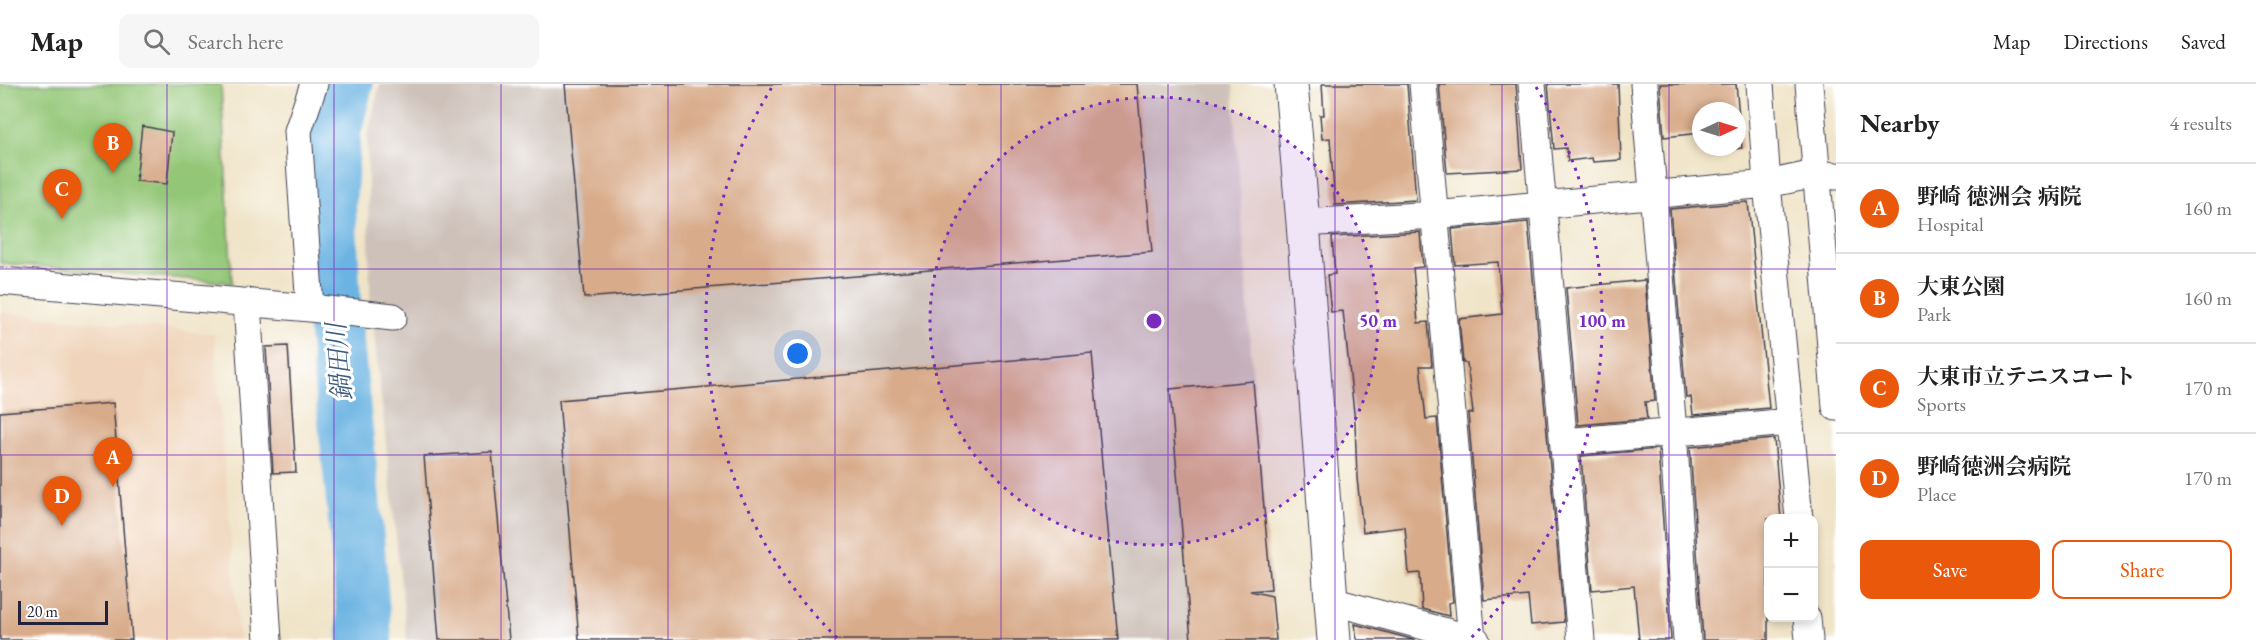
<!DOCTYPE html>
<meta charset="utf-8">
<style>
:root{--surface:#fff;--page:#f6f6f6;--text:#222;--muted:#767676;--line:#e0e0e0;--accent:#ea580c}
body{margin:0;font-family:"EB Garamond","Noto Serif JP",serif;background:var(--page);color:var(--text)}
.controls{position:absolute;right:18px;bottom:18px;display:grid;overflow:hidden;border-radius:12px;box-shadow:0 3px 9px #0003}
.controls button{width:54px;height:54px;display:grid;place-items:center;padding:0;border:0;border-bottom:2px solid var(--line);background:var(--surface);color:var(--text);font:30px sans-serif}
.compass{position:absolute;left:1692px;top:18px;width:54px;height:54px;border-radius:50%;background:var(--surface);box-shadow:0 3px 9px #0003;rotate:86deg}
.scale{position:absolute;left:18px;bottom:15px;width:90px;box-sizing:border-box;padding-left:6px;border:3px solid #22223b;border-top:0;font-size:16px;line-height:21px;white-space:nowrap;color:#22223b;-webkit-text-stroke:4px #fff;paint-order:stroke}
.you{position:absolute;left:798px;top:270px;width:21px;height:21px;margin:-15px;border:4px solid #fff;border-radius:50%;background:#1a73e8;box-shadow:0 0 0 9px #1a73e833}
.badge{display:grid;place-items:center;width:39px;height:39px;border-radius:50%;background:var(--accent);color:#fff;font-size:20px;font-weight:700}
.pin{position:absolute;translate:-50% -50px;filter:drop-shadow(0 2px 3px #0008)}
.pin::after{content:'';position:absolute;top:32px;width:21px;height:18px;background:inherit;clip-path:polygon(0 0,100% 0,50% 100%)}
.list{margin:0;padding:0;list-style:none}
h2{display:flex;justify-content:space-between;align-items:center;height:78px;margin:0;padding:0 24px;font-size:26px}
h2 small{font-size:20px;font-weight:400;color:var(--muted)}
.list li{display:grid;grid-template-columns:39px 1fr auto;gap:18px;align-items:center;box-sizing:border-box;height:90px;padding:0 24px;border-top:2px solid var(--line)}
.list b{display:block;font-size:22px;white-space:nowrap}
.list p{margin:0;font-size:20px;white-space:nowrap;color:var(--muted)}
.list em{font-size:20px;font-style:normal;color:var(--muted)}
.actions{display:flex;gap:12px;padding:18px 24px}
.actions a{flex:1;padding:14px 0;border:2px solid var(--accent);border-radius:12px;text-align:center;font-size:21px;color:var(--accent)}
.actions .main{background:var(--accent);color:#fff}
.icon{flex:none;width:33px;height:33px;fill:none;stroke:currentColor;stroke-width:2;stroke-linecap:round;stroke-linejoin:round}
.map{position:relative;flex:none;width:1836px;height:556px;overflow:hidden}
header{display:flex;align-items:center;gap:36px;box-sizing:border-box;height:84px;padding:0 30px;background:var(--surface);border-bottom:2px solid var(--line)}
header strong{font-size:28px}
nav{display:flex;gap:33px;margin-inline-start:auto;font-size:21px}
.search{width:420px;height:54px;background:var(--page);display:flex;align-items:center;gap:15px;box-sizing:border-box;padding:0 21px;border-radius:12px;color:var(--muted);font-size:22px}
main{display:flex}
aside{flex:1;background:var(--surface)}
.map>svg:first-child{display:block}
.built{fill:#f0d5bc}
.industrial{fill:#cec1b9}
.green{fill:#93c676;stroke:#5a7458;stroke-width:1.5}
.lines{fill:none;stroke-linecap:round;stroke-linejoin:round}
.river{stroke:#6ab3e2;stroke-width:54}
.building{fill:#d8ab8a}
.minor-casing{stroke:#413f50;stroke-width:29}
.tertiary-casing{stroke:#413f50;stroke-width:35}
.minor{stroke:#fff;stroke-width:27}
.tertiary{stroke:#fff;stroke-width:33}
.grid{fill:none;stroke:#7b2cbf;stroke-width:1.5;stroke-opacity:0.55}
.ring{fill:none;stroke:#7b2cbf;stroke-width:3;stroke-dasharray:3 6}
.labels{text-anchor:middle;stroke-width:6;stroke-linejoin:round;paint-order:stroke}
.water-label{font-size:26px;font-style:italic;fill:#3f5c7e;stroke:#fff}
.centre{fill:#7b2cbf;stroke:#fff;stroke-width:3}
.ring-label{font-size:18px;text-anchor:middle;font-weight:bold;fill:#7b2cbf;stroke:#fff;stroke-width:6;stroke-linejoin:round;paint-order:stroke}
</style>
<header>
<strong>Map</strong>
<div class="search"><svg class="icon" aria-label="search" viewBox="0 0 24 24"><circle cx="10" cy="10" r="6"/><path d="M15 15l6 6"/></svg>Search here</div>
<nav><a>Map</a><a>Directions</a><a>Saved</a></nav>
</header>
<main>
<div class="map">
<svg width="1836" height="556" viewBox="0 0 1836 556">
<rect width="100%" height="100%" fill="#fff"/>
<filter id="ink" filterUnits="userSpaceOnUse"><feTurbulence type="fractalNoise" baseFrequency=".0167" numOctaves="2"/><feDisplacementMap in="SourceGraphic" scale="12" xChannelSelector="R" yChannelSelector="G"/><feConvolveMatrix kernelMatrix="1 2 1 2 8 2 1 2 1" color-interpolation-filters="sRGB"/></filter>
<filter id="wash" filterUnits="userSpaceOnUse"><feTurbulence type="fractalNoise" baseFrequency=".008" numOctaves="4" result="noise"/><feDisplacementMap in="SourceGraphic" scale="24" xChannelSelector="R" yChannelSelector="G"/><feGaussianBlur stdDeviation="1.35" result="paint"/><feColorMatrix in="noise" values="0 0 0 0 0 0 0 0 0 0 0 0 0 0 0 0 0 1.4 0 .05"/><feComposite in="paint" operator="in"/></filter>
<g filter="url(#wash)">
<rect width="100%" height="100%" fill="#f0e4c8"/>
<path class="built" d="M0 228 214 250 239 556H0Z"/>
<path class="industrial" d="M380 0H1233L1253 297 1276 556H407L370 210 367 51Z"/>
<path class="green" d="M0 0H221L232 199 0 179Z"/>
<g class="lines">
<path class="river" d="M346 0 334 48 329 121 335 239 358 465 365 556"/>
</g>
<g id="blocks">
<path class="building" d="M565 0H1137L1152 168 584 214Z
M1322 0H1407L1416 116 1335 121 1330 54 1322 55 1320 31H1324Z
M1439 0H1516L1522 85 1447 89Z
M1548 0H1618L1621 76 1593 78 1592 74 1568 77 1566 64 1554 65Z
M1660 0H1736L1742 64 1710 68V63H1737V27H1701V49L1664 53Z
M142 42 172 48 167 100 136 97Z
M1748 118 1769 324 1693 331 1691 313H1686L1670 125Z
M1528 138 1564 538 1531 541 1528 512 1484 516 1468 329H1473L1467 279H1463L1459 235 1502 230 1498 178 1455 181 1452 145Z
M1420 148 1423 183 1413 184 1418 239 1428 238 1432 282H1420L1426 335 1437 334 1453 518 1448 519 1449 532 1422 525 1420 489 1409 490 1405 443 1363 448 1357 394 1355 338 1343 227 1331 228 1327 191 1335 190 1332 153Z
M1645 196 1655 317 1645 318 1647 335 1578 341 1566 204Z
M288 262 296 388 273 389 266 263Z
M1092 269 1118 556H579L559 316Z
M1253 297 1271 505 1250 507 1272 512 1276 556H1191L1170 305Z
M113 319 132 556H0V328Z
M1774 355 1781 435H1768V556H1703L1690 363Z
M1658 365 1671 556H1639L1634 502 1592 506 1581 372Z
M492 368 509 556H439L424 372Z
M1355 540 1415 556H1357Z"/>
</g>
</g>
<g filter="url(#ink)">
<use href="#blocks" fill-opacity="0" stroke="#413f50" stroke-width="1.5"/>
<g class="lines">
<g class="minor-casing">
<path id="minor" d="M1423 0 1472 556
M1532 0 1581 556
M1644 0 1673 347 1687 556
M1760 0 1767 100 1799 434
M1809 0 1836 323
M1303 139 1434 131 1767 100 1815 90 1836 92
M0 197 310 224 393 233
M247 218 268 556
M310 224 298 47 314 0
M1564 358 1790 338
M1331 517 1476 556
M1807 534 1809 556"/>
</g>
<g class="tertiary-casing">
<path id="tertiary" d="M1291 0 1303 139 1334 556"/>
</g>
<use href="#minor" class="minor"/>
<use href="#tertiary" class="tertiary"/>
</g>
</g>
<path class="grid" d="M167 0V556M334 0V556M501 0V556M668 0V556M835 0V556M1001 0V556M1168 0V556M1335 0V556M1502 0V556M1669 0V556M0 185H1836M0 371H1836"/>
<circle cx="1154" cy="237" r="224" fill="#7b2cbf" fill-opacity=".12"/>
<g class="ring">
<circle cx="1154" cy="237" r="224"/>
<path d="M837 554A448 448 0 0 1 772 3M1536 3A448 448 0 0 1 1471 554"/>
</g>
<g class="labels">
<g class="water-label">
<text transform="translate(339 278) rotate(-95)" y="9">鍋田川</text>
</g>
</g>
<circle cx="1154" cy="237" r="9" class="centre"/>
<g class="ring-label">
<text x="1378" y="243">50 m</text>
<text x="1602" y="243">100 m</text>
</g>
</svg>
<div class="controls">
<button>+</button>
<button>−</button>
</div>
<svg class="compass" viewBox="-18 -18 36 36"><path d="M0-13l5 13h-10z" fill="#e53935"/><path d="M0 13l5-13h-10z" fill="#767676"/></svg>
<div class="scale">20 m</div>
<div class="you"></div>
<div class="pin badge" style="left:113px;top:403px">A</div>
<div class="pin badge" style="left:113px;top:89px">B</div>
<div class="pin badge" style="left:62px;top:135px">C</div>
<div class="pin badge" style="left:62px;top:442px">D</div>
</div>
<aside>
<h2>Nearby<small>4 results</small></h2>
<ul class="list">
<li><span class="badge">A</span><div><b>野崎 徳洲会 病院</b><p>Hospital</p></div><em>160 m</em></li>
<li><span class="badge">B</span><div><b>大東公園</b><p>Park</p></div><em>160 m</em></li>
<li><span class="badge">C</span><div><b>大東市立テニスコート</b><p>Sports</p></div><em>170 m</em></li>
<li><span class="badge">D</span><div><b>野崎徳洲会病院</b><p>Place</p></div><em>170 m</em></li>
</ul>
<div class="actions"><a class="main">Save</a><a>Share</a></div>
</aside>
</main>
